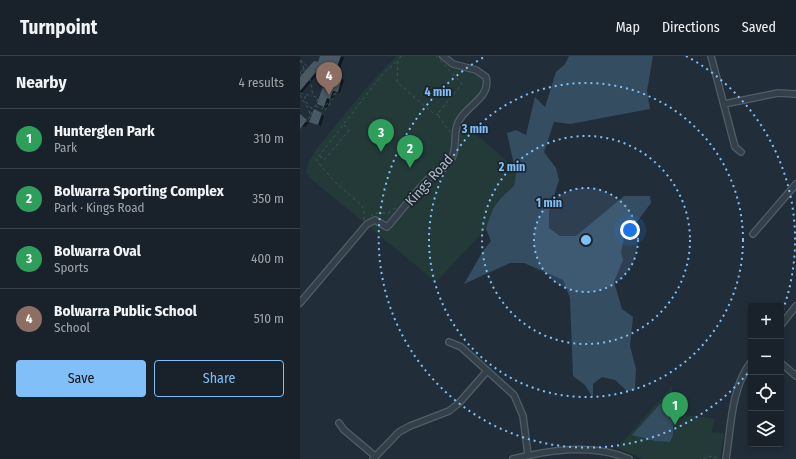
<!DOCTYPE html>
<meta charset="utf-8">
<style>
:root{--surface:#19222b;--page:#222a33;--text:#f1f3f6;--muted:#9fa4a9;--line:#373f47;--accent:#81bff8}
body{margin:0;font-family:"Fira Sans Condensed",sans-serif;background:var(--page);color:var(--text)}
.controls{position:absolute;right:12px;bottom:12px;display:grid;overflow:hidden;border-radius:4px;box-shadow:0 2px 6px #0003}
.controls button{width:36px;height:36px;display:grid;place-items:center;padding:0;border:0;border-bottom:1px solid var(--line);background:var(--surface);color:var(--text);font:20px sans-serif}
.you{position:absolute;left:330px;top:174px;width:14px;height:14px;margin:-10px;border:3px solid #fff;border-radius:50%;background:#1a73e8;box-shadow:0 0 0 6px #1a73e833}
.badge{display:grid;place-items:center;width:26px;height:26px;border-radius:50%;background:var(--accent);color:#fff;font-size:13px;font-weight:700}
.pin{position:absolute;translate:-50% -33px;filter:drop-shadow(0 1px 2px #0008)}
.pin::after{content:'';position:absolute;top:21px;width:14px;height:12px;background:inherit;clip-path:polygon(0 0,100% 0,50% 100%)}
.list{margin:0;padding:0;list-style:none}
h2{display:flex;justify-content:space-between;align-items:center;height:52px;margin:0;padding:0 16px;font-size:17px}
h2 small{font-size:13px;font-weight:400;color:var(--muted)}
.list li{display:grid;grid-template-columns:26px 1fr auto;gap:12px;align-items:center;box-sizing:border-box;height:60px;padding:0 16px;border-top:1px solid var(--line)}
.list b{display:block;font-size:15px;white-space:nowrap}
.list p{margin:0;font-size:13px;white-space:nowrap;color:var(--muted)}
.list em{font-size:13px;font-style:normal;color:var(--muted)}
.actions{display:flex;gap:8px;padding:12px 16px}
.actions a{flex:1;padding:9px 0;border:1px solid var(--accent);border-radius:4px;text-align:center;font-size:14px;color:var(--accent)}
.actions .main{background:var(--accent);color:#111}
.icon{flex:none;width:22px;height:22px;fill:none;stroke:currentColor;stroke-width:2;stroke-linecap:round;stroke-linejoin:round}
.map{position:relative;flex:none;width:496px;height:403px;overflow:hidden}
header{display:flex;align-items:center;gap:24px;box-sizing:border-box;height:56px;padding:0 20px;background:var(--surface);border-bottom:1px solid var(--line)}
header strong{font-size:19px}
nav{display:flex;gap:22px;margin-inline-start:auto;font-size:14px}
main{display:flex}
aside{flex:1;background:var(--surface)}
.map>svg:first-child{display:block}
.green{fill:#233a39}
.water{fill:#344d60}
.shadow{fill:#0007}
.building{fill:#495965}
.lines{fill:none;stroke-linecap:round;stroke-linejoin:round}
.minor-casing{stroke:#525e67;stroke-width:8}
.path{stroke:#405656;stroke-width:1;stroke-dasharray:3 3;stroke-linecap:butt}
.minor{stroke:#344049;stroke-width:5.5}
.ring{fill:none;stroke:#81bff8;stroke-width:2;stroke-dasharray:2 4}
.labels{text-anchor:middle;stroke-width:3.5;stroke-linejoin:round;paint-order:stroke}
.street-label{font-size:14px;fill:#afbbc6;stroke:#1a252e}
.centre{fill:#81bff8;stroke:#1a252e;stroke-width:2}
.ring-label{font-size:12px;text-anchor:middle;font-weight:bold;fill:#81bff8;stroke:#1a252e;stroke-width:3.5;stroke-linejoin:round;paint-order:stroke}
</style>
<header>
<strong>Turnpoint</strong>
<nav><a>Map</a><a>Directions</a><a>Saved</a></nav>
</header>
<main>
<aside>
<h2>Nearby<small>4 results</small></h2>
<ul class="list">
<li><span class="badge" style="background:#2e9e5b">1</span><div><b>Hunterglen Park</b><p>Park</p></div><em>310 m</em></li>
<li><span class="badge" style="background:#2e9e5b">2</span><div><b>Bolwarra Sporting Complex</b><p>Park · Kings Road</p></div><em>350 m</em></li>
<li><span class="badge" style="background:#2e9e5b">3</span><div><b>Bolwarra Oval</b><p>Sports</p></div><em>400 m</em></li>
<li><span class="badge" style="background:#8d6e63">4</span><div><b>Bolwarra Public School</b><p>School</p></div><em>510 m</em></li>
</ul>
<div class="actions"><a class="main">Save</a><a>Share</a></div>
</aside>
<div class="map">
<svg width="496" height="403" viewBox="0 0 496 403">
<rect width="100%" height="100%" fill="#212e39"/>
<path class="green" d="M97 0H143L153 8 176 14 186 21 188 29 159 63 157 73 163 67 213 110 216 118 214 130 197 145 186 173 136 226 10 122 6 115C10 97 25 83 36 69 55 45 74 22 97 0Z
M372 330 373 357 414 363 412 376 424 377 420 403H344L317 392Z"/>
<path class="water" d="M269 0H353L347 35 350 53 270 68 254 66 244 96 256 112 259 124 249 156V172L260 180H276L324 140H350L351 147 324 183 321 196 323 204 314 226 322 253 333 261 330 290 336 313 335 334 327 335 315 324 302 321 293 328V342L285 329 273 320 270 242 263 224 224 207H210L164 228 183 195 191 185 186 173C194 148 195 147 214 130L216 118 207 77 216 74 226 79 235 41 245 51 256 16 265 8Z
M369 342 371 358 382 361 373 366V379L370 386 355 385 332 379 360 348Z"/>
<path class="shadow" d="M21 0 44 1 37 21 44 24 40 37 36 36 33 44 30 43 27 52 18 48 29 18 20 15 0 39V23L19 7Z
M14 55 24 60 21 70 13 67Z
M0 59 9 66 5 71 0 70Z"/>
<path class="building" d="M20 0H41L34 19 42 21 38 36 33 35 30 43 27 42 24 51 17 48 27 18 17 15 0 35V21L14 5 18 6Z
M14 53 22 57 18 69 9 66Z
M0 58 7 64 0 73Z"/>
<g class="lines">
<g class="minor-casing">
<path id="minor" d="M411 0 435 91 441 96
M424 48 478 37 496 38
M453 178 496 128
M0 247 67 168 75 164 87 171 89 169C103 153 116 135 131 120 137 113 148 109 152 102 158 90 152 74 160 63 169 48 191 41 186 21L176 14 153 8 143 0
M481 269 496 250
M149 286 161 291 214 339 223 360 228 399
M481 307 496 320
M39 367 44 374 75 400
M73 403 99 376 110 370 149 355 159 347 187 315
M213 403C249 394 293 387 329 403
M426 403C431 371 431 332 451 306"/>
</g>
<path class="path" d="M101 0 98 4 97 26 134 58 139 59
M136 0 162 28 139 56V61L150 76
M0 4 8 11 16 14
M4 12 1 19 8 11
M0 17 4 12 0 4
M33 20 36 12H34L35 9
M0 33 17 14 41 22C37 36 32 46 23 57
M0 37 12 40
M0 39 9 54 10 60 7 66 0 60
M5 40V45L11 52 15 51 18 42 13 40 10 23
M16 50 22 53C28 47 38 36 36 28
M11 59 12 52
M44 69 49 74
M20 100 24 104 51 72
M71 160 75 157H88L98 150
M64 164V153L61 149 35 126 16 104 81 20 98 4
M403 403 408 400 420 402"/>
<use href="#minor" class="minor"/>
</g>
<circle cx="286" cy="184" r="52" fill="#81bff8" fill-opacity=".12"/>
<g class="ring">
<circle cx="286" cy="184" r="52"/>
<circle cx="286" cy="184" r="104"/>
<circle cx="286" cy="184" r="157"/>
<path d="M451 313A209 209 0 1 1 186 0M386 0A209 209 0 0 1 481 259"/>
</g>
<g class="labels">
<g class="street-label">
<text transform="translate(129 124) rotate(-48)" y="5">Kings Road</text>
</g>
</g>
<circle cx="286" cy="184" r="6" class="centre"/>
<g class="ring-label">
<text x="138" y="40">4 min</text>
<text x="175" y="77">3 min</text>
<text x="212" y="115">2 min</text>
<text x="249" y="151">1 min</text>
</g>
</svg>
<div class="controls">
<button>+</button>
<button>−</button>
<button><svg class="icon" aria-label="locate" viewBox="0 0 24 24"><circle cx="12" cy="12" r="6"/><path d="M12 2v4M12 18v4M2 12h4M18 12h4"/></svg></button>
<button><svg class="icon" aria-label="layers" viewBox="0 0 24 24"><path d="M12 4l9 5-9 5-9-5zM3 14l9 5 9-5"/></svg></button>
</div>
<div class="you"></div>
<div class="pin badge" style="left:375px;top:369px;background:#2e9e5b">1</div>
<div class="pin badge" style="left:110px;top:112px;background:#2e9e5b">2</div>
<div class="pin badge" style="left:81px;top:96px;background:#2e9e5b">3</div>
<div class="pin badge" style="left:29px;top:39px;background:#8d6e63">4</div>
</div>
</main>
